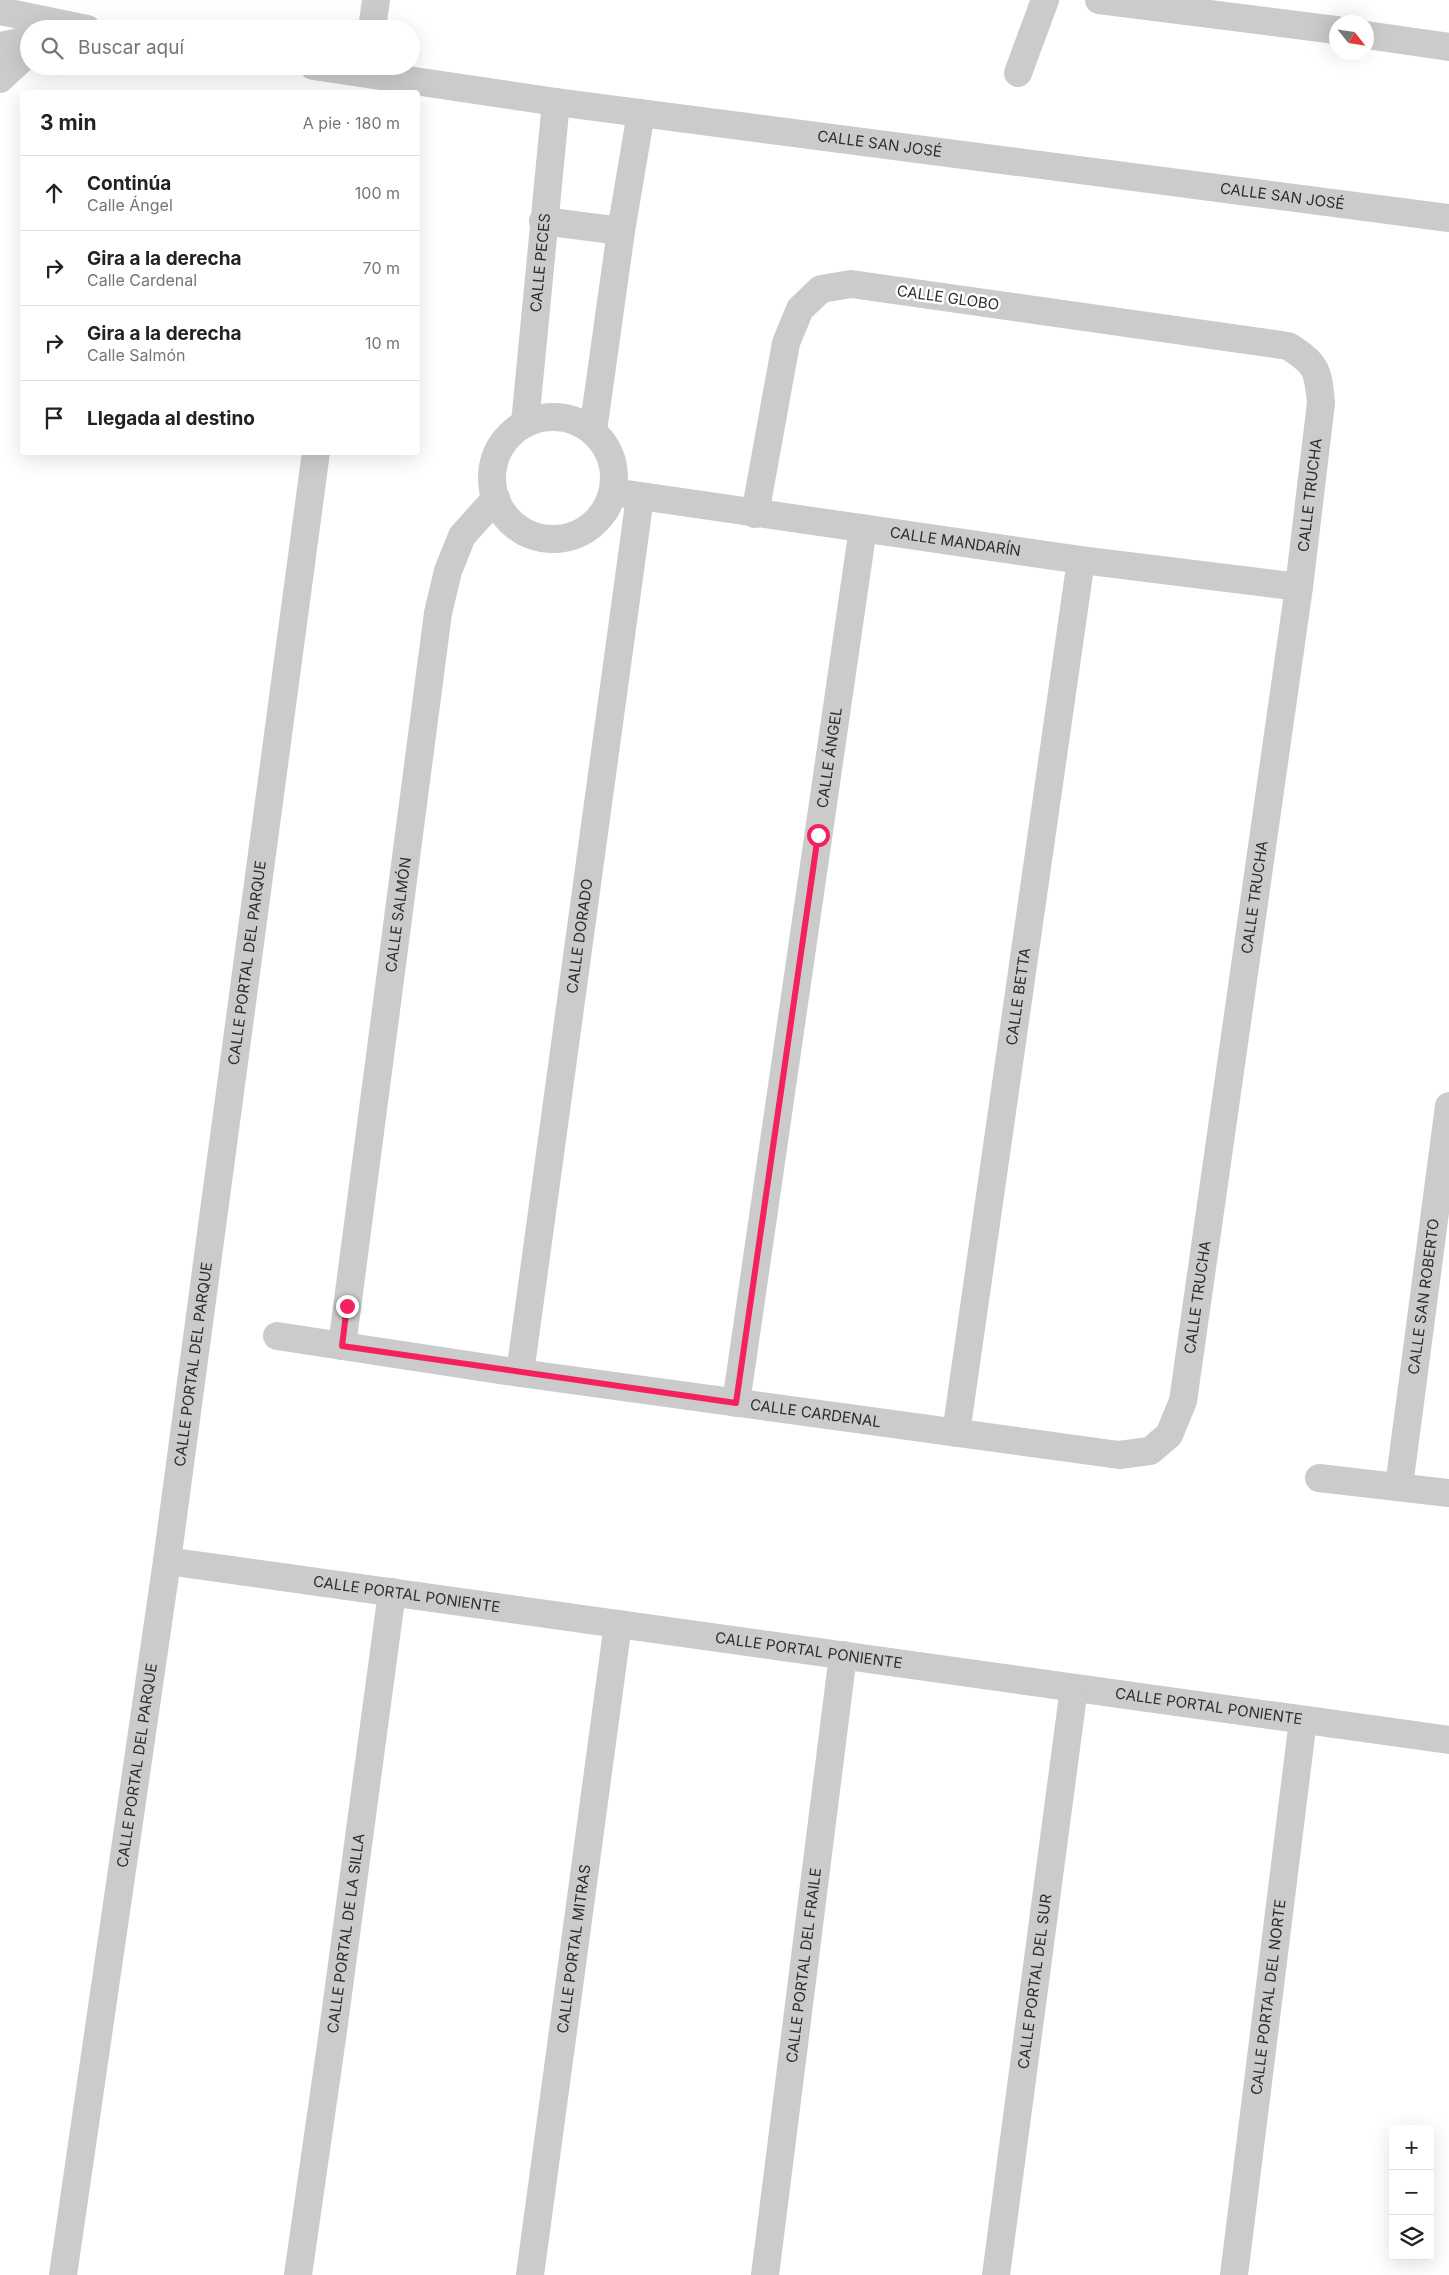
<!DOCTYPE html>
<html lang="es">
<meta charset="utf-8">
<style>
:root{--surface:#fff;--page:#f2f2f2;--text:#222;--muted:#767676;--line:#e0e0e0}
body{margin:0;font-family:Inter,sans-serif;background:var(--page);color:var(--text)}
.controls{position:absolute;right:15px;bottom:15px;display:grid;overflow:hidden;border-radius:5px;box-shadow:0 5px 20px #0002}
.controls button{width:45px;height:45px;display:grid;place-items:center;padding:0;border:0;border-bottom:1px solid var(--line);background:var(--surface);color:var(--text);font:25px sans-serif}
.compass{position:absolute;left:1329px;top:15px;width:45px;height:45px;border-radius:50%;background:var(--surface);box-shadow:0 5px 20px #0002;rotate:120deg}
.stop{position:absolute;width:15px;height:15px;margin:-11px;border:4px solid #f3225e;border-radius:50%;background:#fff}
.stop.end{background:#f3225e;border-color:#fff;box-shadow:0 1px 5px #0008}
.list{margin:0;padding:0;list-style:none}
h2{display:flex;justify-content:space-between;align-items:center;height:65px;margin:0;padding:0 20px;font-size:21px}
h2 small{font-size:16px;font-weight:400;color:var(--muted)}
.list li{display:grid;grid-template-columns:32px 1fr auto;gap:15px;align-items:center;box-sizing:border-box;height:75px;padding:0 20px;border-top:1px solid var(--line)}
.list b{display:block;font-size:19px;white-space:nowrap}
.list p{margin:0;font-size:16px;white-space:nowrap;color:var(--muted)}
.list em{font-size:16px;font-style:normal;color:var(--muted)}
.icon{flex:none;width:28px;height:28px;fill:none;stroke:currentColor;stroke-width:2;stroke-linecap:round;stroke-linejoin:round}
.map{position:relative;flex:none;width:1449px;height:2275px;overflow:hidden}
.search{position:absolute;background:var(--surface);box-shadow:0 5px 20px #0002;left:20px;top:20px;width:400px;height:55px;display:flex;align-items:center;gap:12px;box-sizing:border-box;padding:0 18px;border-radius:28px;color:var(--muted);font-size:19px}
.panel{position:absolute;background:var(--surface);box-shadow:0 5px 20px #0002;left:20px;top:90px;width:400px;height:365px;border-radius:5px}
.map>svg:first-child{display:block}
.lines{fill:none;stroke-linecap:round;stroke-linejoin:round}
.minor{stroke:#cbcbcb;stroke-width:28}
.route{stroke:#f3225e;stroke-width:6}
.labels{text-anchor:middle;stroke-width:5;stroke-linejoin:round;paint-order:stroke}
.street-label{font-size:15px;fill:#2e2e2e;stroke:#fff}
</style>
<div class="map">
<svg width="1449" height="2275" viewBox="0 0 1449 2275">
<rect width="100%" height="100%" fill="#fff"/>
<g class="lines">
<g class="minor">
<path d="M1099 0 1336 30"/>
<path d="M0 11 87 29"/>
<path d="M372 29 376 0"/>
<path d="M1366 35 1449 47"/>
<path d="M0 46 29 40"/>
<path id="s1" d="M313 66 556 102 1449 218"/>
<path d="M1018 73 1045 0"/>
<path d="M0 79 29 52"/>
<path d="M543 221 621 231"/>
<circle cx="553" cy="478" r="61"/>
<path id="s2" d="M525 423 556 102"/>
<path d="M593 431 621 231 641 113"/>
<path id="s3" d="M613 492 1081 560 1299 587"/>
<path id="s4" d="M277 1336 520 1373 1119 1455 1150 1451 1169 1435 1183 1401 1299 587 1321 403C1318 370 1317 364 1288 346L851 284 821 289 800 309 786 343 755 514"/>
<path id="s5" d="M342 1346 438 613 448 571 462 536 496 498"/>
<path id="s6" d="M520 1373 640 497"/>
<path id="s7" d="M736 1403 863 528"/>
<path id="s8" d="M956 1433 1081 560"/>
<path d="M1319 1478 1449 1493"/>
<path id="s9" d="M1399 1486 1449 1106"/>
<path id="s10" d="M167 1561 1449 1740"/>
<path id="s11" d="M63 2275 167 1561 316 452"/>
<path id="s12" d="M298 2275 333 2031 392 1592"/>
<path id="s13" d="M530 2275 618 1624"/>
<path id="s14" d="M765 2275 843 1655"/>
<path id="s15" d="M996 2275 1074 1688"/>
<path id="s16" d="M1234 2275 1303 1720"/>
</g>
</g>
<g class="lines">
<path class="route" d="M347 1306 342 1346 736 1403 818 835"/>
</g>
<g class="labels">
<g class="street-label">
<text dy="5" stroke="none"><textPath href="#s1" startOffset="572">CALLE SAN JOSÉ</textPath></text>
<text dy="5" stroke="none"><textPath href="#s1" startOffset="978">CALLE SAN JOSÉ</textPath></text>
<text dy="5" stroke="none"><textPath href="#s2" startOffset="161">CALLE PECES</textPath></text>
<text transform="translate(948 298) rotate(8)" y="5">CALLE GLOBO</text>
<text dy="5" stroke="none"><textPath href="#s4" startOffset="1858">CALLE TRUCHA</textPath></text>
<text dy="5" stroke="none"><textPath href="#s3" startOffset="346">CALLE MANDARÍN</textPath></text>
<text dy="5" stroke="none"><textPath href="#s7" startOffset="652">CALLE ÁNGEL</textPath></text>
<text dy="5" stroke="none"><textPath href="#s4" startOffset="1452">CALLE TRUCHA</textPath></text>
<text dy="5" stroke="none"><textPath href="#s5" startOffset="435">CALLE SALMÓN</textPath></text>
<text dy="5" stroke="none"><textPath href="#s6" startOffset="441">CALLE DORADO</textPath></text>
<text dy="5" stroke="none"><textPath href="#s11" startOffset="1325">CALLE PORTAL DEL PARQUE</textPath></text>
<text dy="5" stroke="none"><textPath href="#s8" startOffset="441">CALLE BETTA</textPath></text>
<text dy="5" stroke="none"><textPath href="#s9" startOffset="191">CALLE SAN ROBERTO</textPath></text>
<text dy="5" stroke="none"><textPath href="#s4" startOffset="1048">CALLE TRUCHA</textPath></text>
<text dy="5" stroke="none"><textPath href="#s11" startOffset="920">CALLE PORTAL DEL PARQUE</textPath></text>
<text dy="5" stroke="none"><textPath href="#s4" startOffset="544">CALLE CARDENAL</textPath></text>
<text dy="5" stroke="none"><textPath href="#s10" startOffset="242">CALLE PORTAL PONIENTE</textPath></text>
<text dy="5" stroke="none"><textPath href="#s10" startOffset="648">CALLE PORTAL PONIENTE</textPath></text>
<text dy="5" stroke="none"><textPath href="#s10" startOffset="1052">CALLE PORTAL PONIENTE</textPath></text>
<text dy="5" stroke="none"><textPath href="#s11" startOffset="515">CALLE PORTAL DEL PARQUE</textPath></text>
<text dy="5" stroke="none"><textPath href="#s12" startOffset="345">CALLE PORTAL DE LA SILLA</textPath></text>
<text dy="5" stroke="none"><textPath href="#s13" startOffset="329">CALLE PORTAL MITRAS</textPath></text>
<text dy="5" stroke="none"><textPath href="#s14" startOffset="312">CALLE PORTAL DEL FRAILE</textPath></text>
<text dy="5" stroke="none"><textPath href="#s15" startOffset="296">CALLE PORTAL DEL SUR</textPath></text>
<text dy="5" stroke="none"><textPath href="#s16" startOffset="280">CALLE PORTAL DEL NORTE</textPath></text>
</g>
</g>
</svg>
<div class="controls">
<button>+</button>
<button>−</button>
<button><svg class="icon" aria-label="layers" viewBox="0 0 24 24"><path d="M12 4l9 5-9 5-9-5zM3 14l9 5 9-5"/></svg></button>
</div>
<svg class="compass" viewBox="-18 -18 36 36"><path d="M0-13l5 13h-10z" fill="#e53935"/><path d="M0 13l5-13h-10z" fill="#767676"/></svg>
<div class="stop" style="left:818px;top:835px"></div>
<div class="stop end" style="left:347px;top:1306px"></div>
<div class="search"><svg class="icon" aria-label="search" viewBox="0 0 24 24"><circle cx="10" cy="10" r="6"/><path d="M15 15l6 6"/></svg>Buscar aquí</div>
<section class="panel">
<h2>3 min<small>A pie · 180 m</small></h2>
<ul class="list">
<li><svg class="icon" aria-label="ahead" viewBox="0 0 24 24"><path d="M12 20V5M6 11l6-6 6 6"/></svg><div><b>Continúa</b><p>Calle Ángel</p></div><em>100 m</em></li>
<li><svg class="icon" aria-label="right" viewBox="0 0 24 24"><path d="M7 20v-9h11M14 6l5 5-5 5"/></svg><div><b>Gira a la derecha</b><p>Calle Cardenal</p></div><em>70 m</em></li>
<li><svg class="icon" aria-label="right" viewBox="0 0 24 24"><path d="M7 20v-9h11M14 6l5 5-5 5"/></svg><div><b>Gira a la derecha</b><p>Calle Salmón</p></div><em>10 m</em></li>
<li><svg class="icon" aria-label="arrive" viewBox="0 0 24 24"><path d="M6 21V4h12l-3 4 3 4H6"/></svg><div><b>Llegada al destino</b></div></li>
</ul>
</section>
</div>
